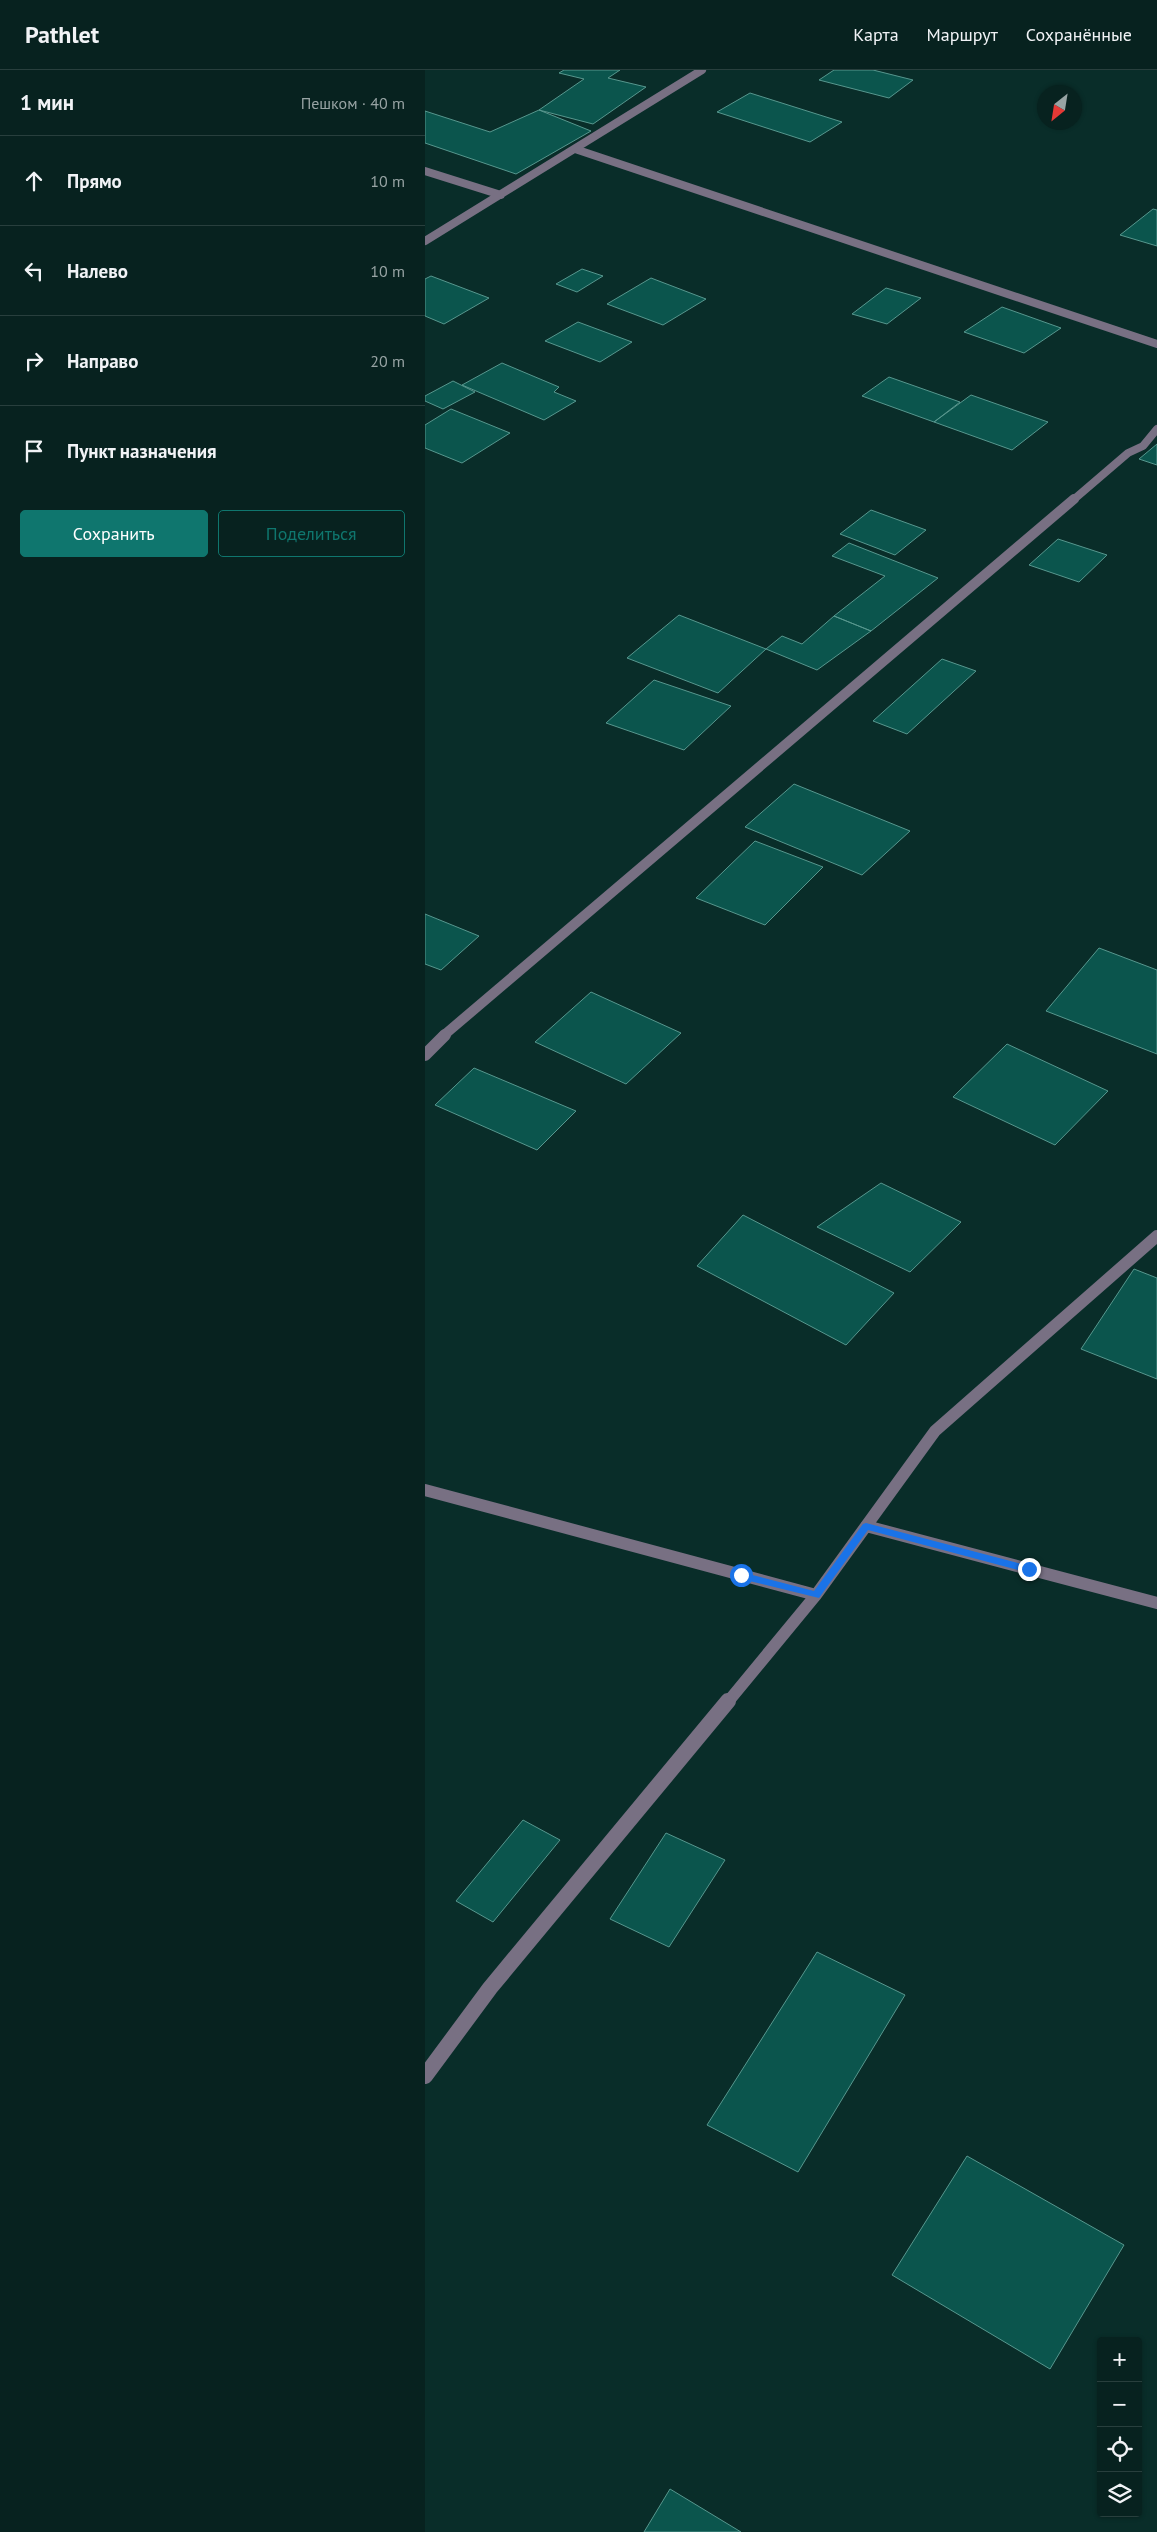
<!DOCTYPE html>
<html lang="ru">
<meta charset="utf-8">
<style>
:root{--surface:#07221f;--page:#152f2c;--text:#f1f3f6;--muted:#98a4a4;--line:#283f3d;--accent:#0f766e}
body{margin:0;font-family:"PT Sans",sans-serif;background:var(--page);color:var(--text)}
.controls{position:absolute;right:15px;bottom:15px;display:grid;overflow:hidden;border-radius:5px;box-shadow:0 1px 4px #0004}
.controls button{width:45px;height:45px;display:grid;place-items:center;padding:0;border:0;border-bottom:1px solid var(--line);background:var(--surface);color:var(--text);font:25px sans-serif}
.compass{position:absolute;left:612px;top:15px;width:45px;height:45px;border-radius:50%;background:var(--surface);box-shadow:0 1px 4px #0004;rotate:210deg}
.stop{position:absolute;width:15px;height:15px;margin:-11px;border:4px solid #1a73e8;border-radius:50%;background:#fff}
.stop.end{background:#1a73e8;border-color:#fff;box-shadow:0 1px 5px #0008}
.list{margin:0;padding:0;list-style:none}
h2{display:flex;justify-content:space-between;align-items:center;height:65px;margin:0;padding:0 20px;font-size:21px}
h2 small{font-size:16px;font-weight:400;color:var(--muted)}
.list li{display:grid;grid-template-columns:32px 1fr auto;gap:15px;align-items:center;box-sizing:border-box;height:90px;padding:0 20px;border-top:1px solid var(--line)}
.list b{display:block;font-size:19px;white-space:nowrap}
.list em{font-size:16px;font-style:normal;color:var(--muted)}
.actions{display:flex;gap:10px;padding:15px 20px}
.actions a{flex:1;padding:11px 0;border:1px solid var(--accent);border-radius:5px;text-align:center;font-size:18px;color:var(--accent)}
.actions .main{background:var(--accent);color:#fff}
.icon{flex:none;width:28px;height:28px;fill:none;stroke:currentColor;stroke-width:2;stroke-linecap:round;stroke-linejoin:round}
.map{position:relative;flex:none;width:732px;height:2462px;overflow:hidden}
header{display:flex;align-items:center;gap:30px;box-sizing:border-box;height:70px;padding:0 25px;background:var(--surface);border-bottom:1px solid var(--line)}
header strong{font-size:24px}
nav{display:flex;gap:28px;margin-inline-start:auto;font-size:18px}
main{display:flex}
aside{flex:1;background:var(--surface)}
.map>svg:first-child{display:block}
.building{fill:#0b554d;stroke:#57978e}
.lines{fill:none;stroke-linecap:round;stroke-linejoin:round}
.minor-far3{stroke:#787083;stroke-width:8}
.minor-far2{stroke:#787083;stroke-width:10}
.minor-far1{stroke:#787083;stroke-width:12}
.minor{stroke:#787083;stroke-width:16}
.route{fill:#1a73e8}
</style>
<header>
<strong>Pathlet</strong>
<nav><a>Карта</a><a>Маршрут</a><a>Сохранённые</a></nav>
</header>
<main>
<aside>
<h2>1 мин<small>Пешком · 40 m</small></h2>
<ul class="list">
<li><svg class="icon" aria-label="ahead" viewBox="0 0 24 24"><path d="M12 20V5M6 11l6-6 6 6"/></svg><div><b>Прямо</b></div><em>10 m</em></li>
<li><svg class="icon" aria-label="left" viewBox="0 0 24 24"><path d="M17 20v-9H6M10 6l-5 5 5 5"/></svg><div><b>Налево</b></div><em>10 m</em></li>
<li><svg class="icon" aria-label="right" viewBox="0 0 24 24"><path d="M7 20v-9h11M14 6l5 5-5 5"/></svg><div><b>Направо</b></div><em>20 m</em></li>
<li><svg class="icon" aria-label="arrive" viewBox="0 0 24 24"><path d="M6 21V4h12l-3 4 3 4H6"/></svg><div><b>Пункт назначения</b></div></li>
</ul>
<div class="actions"><a class="main">Сохранить</a><a>Поделиться</a></div>
</aside>
<div class="map">
<svg width="732" height="2462" viewBox="0 0 732 2462">
<rect width="100%" height="100%" fill="#092d29"/>
<path class="building" d="M139 0H195L183 8 221 17 168 54 114 40 159 9 134 3Z
M409 0H448L488 10 464 28 394 10Z
M325 23 417 52 385 72 292 42Z
M114 40 166 61 91 104 0 73V41L65 62Z
M728 139 732 140V176L695 165Z
M157 199 178 206 152 222 131 214Z
M6 206 64 228 19 254 0 246V209Z
M226 208 281 229 238 255 182 234Z
M461 218 496 228 462 254 427 244Z
M577 237 636 258 599 283 539 262Z
M153 252 207 272 175 292 120 271Z
M77 293 134 317 129 322 151 331 119 350 37 315Z
M464 307 535 332 509 352 437 326Z
M28 311 50 322 18 339 0 331V326Z
M546 325 623 352 587 380 509 352Z
M26 339 85 363 37 393 0 378V355Z
M732 374V395L714 389Z
M446 440 501 460 470 485 415 464Z
M633 469 682 485 654 512 604 495Z
M424 473 513 508 446 561 409 546 460 506 407 486Z
M254 545 341 579 293 623 202 588Z
M409 546 446 561 392 600 341 579 357 566 377 574Z
M517 589 551 601 482 664 448 651Z
M229 610 306 636 259 680 181 653Z
M369 714 485 761 437 805 320 757Z
M330 771 398 797 340 855 271 828Z
M0 844 54 866 16 900 0 894Z
M674 878 732 900V984L621 941Z
M166 922 256 963 201 1014 110 972Z
M582 974 683 1021 630 1075 528 1027Z
M49 998 151 1041 112 1080 10 1035Z
M456 1113 536 1152 485 1202 392 1157Z
M318 1145 469 1223 421 1275 272 1196Z
M709 1199 732 1208V1309L656 1279Z
M98 1750 135 1770 68 1852 31 1831Z
M241 1763 300 1790 244 1877 185 1849Z
M392 1882 480 1925 373 2102 282 2055Z
M542 2086 699 2175 625 2299 467 2205Z
M245 2419 316 2462H219Z"/>
<g class="lines">
<path class="minor-far3" d="M150 79 732 274
M0 101 76 125
M0 171 277 0
M647 431 703 383 718 376 732 359"/>
<path class="minor-far2" d="M18 966 649 429"/>
<path class="minor-far1" d="M0 985 20 965
M0 1420 391 1525
M441 1456 732 1533
M302 1633 391 1525 510 1361 732 1166"/>
<path class="minor" d="M0 2006 65 1918 303 1631"/>
</g>
<path class="route" d="M441 1453 604 1496 609 1499 604 1503 443 1460 394 1528 316 1509 312 1505 316 1502 389 1521 438 1454Z"/>
</svg>
<div class="controls">
<button>+</button>
<button>−</button>
<button><svg class="icon" aria-label="locate" viewBox="0 0 24 24"><circle cx="12" cy="12" r="6"/><path d="M12 2v4M12 18v4M2 12h4M18 12h4"/></svg></button>
<button><svg class="icon" aria-label="layers" viewBox="0 0 24 24"><path d="M12 4l9 5-9 5-9-5zM3 14l9 5 9-5"/></svg></button>
</div>
<svg class="compass" viewBox="-18 -18 36 36"><path d="M0-13l5 13h-10z" fill="#e53935"/><path d="M0 13l5-13h-10z" fill="#98a4a4"/></svg>
<div class="stop" style="left:316px;top:1505px"></div>
<div class="stop end" style="left:604px;top:1499px"></div>
</div>
</main>
